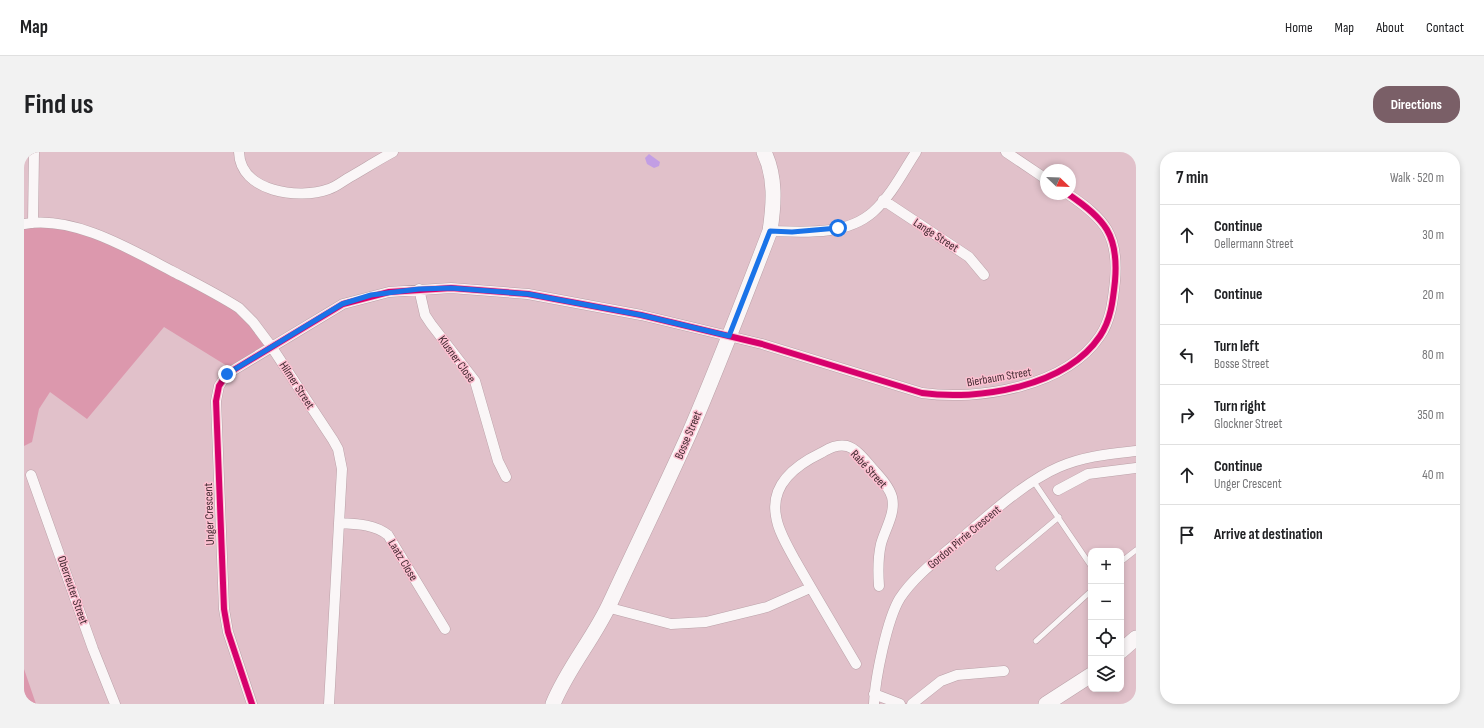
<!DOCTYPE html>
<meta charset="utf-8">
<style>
:root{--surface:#fff;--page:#f2f2f2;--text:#202124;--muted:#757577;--line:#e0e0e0;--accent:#7a5f67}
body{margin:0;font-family:"Sofia Sans Condensed",sans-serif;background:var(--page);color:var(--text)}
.controls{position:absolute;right:12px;bottom:12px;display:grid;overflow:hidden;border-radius:8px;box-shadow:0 2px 6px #0003}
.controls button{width:36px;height:36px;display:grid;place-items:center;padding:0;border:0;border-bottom:1px solid var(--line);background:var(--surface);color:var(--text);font:20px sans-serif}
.compass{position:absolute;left:1016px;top:12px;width:36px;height:36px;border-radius:50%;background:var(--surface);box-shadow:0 2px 6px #0003;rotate:113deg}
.stop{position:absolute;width:12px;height:12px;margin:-9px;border:3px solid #1a73e8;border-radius:50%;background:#fff}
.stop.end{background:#1a73e8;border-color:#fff;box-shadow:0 1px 4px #0008}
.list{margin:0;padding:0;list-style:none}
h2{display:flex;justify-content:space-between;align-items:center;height:52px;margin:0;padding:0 16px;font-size:17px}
h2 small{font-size:13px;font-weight:400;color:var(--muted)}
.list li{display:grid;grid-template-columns:26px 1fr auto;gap:12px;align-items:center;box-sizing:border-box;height:60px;padding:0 16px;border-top:1px solid var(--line)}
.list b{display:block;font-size:15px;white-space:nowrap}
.list p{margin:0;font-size:13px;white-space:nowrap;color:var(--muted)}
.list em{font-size:13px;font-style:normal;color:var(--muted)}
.icon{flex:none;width:22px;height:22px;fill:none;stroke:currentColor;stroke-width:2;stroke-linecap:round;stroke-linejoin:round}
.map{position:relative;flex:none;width:1112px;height:552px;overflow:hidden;border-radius:16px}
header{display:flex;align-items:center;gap:24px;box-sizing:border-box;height:56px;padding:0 20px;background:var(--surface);border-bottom:1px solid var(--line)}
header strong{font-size:19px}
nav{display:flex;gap:22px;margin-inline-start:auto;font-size:14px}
.intro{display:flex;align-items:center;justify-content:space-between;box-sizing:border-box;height:96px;padding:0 24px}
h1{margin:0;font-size:28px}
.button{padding:10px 18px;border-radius:16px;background:var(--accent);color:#fff;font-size:14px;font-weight:700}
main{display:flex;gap:24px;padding:0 24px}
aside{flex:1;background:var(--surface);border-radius:16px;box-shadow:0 2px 6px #0003}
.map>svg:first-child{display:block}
.green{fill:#dc98ad}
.water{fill:#c29ee4}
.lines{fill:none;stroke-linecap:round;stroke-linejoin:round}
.lane-casing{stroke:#baa1a8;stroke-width:6}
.street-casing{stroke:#baa1a8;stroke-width:11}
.secondary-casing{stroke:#baa1a8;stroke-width:16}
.lane{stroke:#faf6f7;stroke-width:5}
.street{stroke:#faf6f7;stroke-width:10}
.secondary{stroke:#faf6f7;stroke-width:15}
.cycleway-casing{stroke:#fdc0d1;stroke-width:8}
.cycleway{stroke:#d6006c;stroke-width:6}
.route{stroke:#1a73e8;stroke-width:5}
.labels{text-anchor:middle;stroke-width:3;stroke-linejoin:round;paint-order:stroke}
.street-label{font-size:12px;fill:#422a31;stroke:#fdc0d1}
</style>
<header>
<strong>Map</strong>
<nav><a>Home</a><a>Map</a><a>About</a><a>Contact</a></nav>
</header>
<div class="intro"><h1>Find us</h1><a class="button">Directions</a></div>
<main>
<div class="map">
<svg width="1112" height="552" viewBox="0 0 1112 552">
<rect width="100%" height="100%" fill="#e1c1ca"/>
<path class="green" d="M0 74 59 79 216 157 247 194 208 217 140 175 63 267 26 240 15 257 8 290 0 294Z
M0 517 12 552H0Z"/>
<path class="water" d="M625 2 636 10 635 14 630 16 623 12 621 6Z"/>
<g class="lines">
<g class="lane-casing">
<path id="lane" d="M1010 330 1067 414
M1098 409 1112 398
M974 416 1035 365
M1012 489 1067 439"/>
</g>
<g class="street-casing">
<path id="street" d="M215 0C216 40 275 48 305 37 312 35 319 29 326 25 340 17 354 8 369 0
M982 0 1022 27
M859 48 945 105 960 123
M9 71 10 0
M0 72C49 63 106 97 148 119 171 131 193 142 215 156L229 170 247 194 309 288 314 297 318 317 305 552
M746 79C779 80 822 84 849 60 867 44 879 20 892 0
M395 137 401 163 407 172 451 229 474 309 482 325
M7 323 69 497 91 552
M1034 338 1064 322 1112 316
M315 371C332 372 350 372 364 383L421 477
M585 454 590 457 647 472 682 470 743 455 786 436
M832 512C812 478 791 443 771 408 764 395 754 379 752 364 746 332 772 313 797 301 806 296 813 292 823 294 833 297 841 308 848 316 855 324 865 334 868 345 872 361 861 377 857 392 854 405 854 420 855 434
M850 542 876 552
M228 552 204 480 200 457 192 249 195 234 203 222 319 152 365 140 427 136 504 142 617 163 738 192 898 241C954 249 1042 235 1076 184 1087 168 1089 148 1091 129 1095 83 1081 67 1044 42
M850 552C851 527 863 467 876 446 890 425 911 409 930 393 959 368 1000 330 1035 315 1060 304 1085 302 1112 299
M888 552 917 529 933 523 980 519"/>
</g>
<g class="secondary-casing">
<path id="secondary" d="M1097 499 1112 486
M529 552C544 515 571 485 587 449 613 393 640 338 665 282 694 215 720 147 746 79 750 52 752 25 740 0
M1022 552 1067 523"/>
</g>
<use href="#lane" class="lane"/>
<use href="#street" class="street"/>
<use href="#secondary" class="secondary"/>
<g class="cycleway-casing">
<path id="cycleway" d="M228 552 204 480 200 457 192 249 195 234 203 222 319 152 365 140 427 136 504 142 617 163 738 192 898 241C954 249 1042 235 1076 184 1087 168 1089 148 1091 129 1095 83 1081 67 1044 42"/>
</g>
<use href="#cycleway" class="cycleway"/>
</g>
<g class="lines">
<path class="route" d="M203 222 318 152 347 143 395 137 427 136 504 142 617 163 705 184 746 79 768 80 814 76"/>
</g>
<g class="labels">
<g class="street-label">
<text transform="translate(912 83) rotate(33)" y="4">Lange Street</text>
<text transform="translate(433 207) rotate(54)" y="4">Klusner Close</text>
<text transform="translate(975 225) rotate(-10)" y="4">Bierbaum Street</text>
<text transform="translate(273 233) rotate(57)" y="4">Hilmer Street</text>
<text transform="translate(664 283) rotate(-67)" y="4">Bosse Street</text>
<text transform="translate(845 317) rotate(47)" y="4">Rabé Street</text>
<text transform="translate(185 362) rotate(-92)" y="4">Unger Crescent</text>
<text transform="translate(940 385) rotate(-40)" y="4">Gordon Pirrie Crescent</text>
<text transform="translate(379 408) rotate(59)" y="4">Laatz Close</text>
<text transform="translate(49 438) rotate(71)" y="4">Oberreuter Street</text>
</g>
</g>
</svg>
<div class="controls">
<button>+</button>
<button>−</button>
<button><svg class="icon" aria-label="locate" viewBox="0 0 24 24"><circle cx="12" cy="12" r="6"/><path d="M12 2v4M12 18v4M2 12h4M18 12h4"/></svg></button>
<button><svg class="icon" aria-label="layers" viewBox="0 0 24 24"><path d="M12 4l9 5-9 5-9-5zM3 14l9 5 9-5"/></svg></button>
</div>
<svg class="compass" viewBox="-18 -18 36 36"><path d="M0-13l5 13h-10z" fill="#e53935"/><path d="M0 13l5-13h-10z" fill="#757577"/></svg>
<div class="stop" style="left:814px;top:76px"></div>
<div class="stop end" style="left:203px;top:222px"></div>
</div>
<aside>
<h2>7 min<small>Walk · 520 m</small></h2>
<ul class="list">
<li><svg class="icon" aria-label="ahead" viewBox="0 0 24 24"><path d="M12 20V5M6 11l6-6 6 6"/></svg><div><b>Continue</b><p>Oellermann Street</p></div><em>30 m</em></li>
<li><svg class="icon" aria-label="ahead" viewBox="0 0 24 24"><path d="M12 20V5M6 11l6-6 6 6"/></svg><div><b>Continue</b></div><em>20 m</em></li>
<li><svg class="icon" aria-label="left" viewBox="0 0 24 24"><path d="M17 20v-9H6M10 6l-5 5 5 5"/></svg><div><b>Turn left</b><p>Bosse Street</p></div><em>80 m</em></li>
<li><svg class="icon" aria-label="right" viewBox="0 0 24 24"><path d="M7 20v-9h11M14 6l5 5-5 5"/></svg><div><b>Turn right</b><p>Glockner Street</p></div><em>350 m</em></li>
<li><svg class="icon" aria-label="ahead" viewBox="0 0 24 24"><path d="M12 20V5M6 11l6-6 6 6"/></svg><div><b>Continue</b><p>Unger Crescent</p></div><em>40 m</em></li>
<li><svg class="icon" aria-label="arrive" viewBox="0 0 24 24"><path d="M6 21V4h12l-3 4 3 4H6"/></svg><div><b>Arrive at destination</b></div></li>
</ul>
</aside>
</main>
